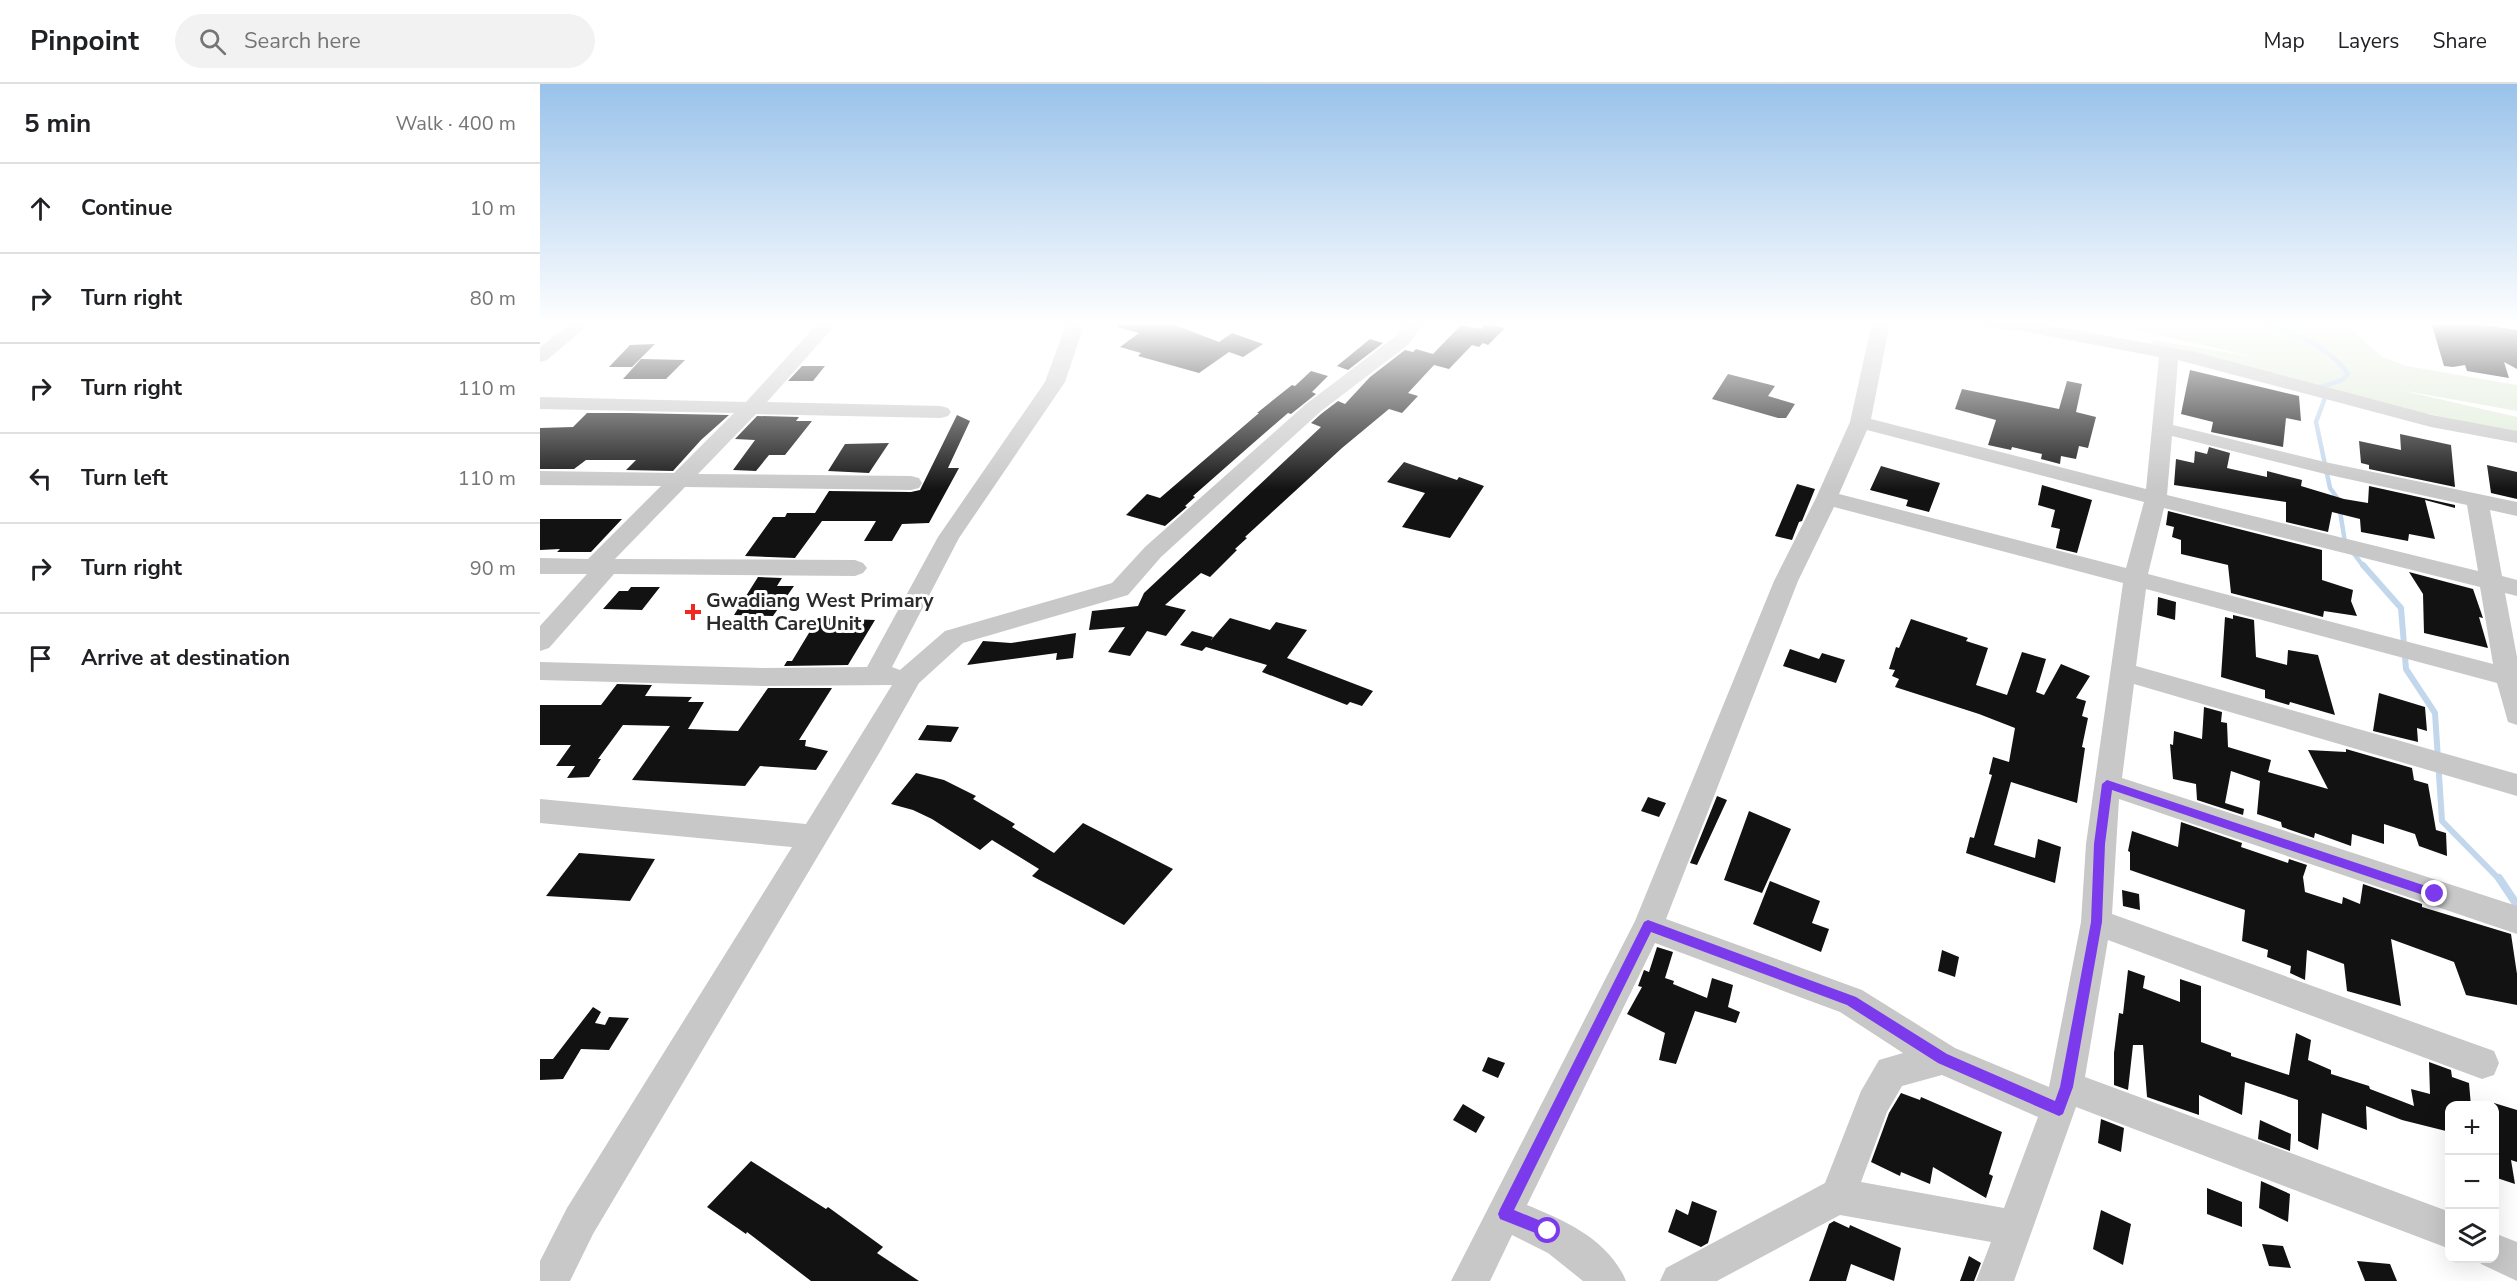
<!DOCTYPE html>
<meta charset="utf-8">
<style>
:root{--surface:#fff;--page:#f2f2f2;--text:#202124;--muted:#757577;--line:#e0e0e0}
body{margin:0;font-family:"Nunito Sans",sans-serif;background:var(--page);color:var(--text)}
.controls{position:absolute;right:18px;bottom:18px;display:grid;overflow:hidden;border-radius:12px;box-shadow:0 6px 24px #0002}
.controls button{width:54px;height:54px;display:grid;place-items:center;padding:0;border:0;border-bottom:2px solid var(--line);background:var(--surface);color:var(--text);font:30px sans-serif}
.stop{position:absolute;width:18px;height:18px;margin:-14px;border:4px solid #7c3aed;border-radius:50%;background:#fff}
.stop.end{background:#7c3aed;border-color:#fff;box-shadow:0 2px 6px #0008}
.list{margin:0;padding:0;list-style:none}
h2{display:flex;justify-content:space-between;align-items:center;height:78px;margin:0;padding:0 24px;font-size:26px}
h2 small{font-size:20px;font-weight:400;color:var(--muted)}
.list li{display:grid;grid-template-columns:39px 1fr auto;gap:18px;align-items:center;box-sizing:border-box;height:90px;padding:0 24px;border-top:2px solid var(--line)}
.list b{display:block;font-size:22px;white-space:nowrap}
.list em{font-size:20px;font-style:normal;color:var(--muted)}
.icon{flex:none;width:33px;height:33px;fill:none;stroke:currentColor;stroke-width:2;stroke-linecap:round;stroke-linejoin:round}
.map{position:relative;flex:none;width:1977px;height:1197px;overflow:hidden}
header{display:flex;align-items:center;gap:36px;box-sizing:border-box;height:84px;padding:0 30px;background:var(--surface);border-bottom:2px solid var(--line)}
header strong{font-size:28px}
nav{display:flex;gap:33px;margin-inline-start:auto;font-size:21px}
.search{width:420px;height:54px;background:var(--page);display:flex;align-items:center;gap:15px;box-sizing:border-box;padding:0 21px;border-radius:33px;color:var(--muted);font-size:22px}
main{display:flex}
aside{flex:1;background:var(--surface)}
.map>svg:first-child{display:block}
.green{fill:#dfebd7}
.lines{fill:none;stroke-linecap:round;stroke-linejoin:round}
.stream-far2{stroke:#c2d7ec;stroke-width:4.5}
.stream-far1{stroke:#c2d7ec;stroke-width:6}
.stream{stroke:#c2d7ec;stroke-width:8}
.building{fill:#121212}
.minor{fill:#c8c8c8;fill-rule:evenodd}
.route{fill:#7c3aed}
.poi-dot{fill:#ef2921;stroke:#fff;stroke-width:2}
.labels{text-anchor:middle;stroke-width:6;stroke-linejoin:round;paint-order:stroke}
.poi-label{font-size:20px;font-weight:bold;fill:#2b2b2b;stroke:#fff;text-anchor:start}
</style>
<header>
<strong>Pinpoint</strong>
<div class="search"><svg class="icon" aria-label="search" viewBox="0 0 24 24"><circle cx="10" cy="10" r="6"/><path d="M15 15l6 6"/></svg>Search here</div>
<nav><a>Map</a><a>Layers</a><a>Share</a></nav>
</header>
<main>
<aside>
<h2>5 min<small>Walk · 400 m</small></h2>
<ul class="list">
<li><svg class="icon" aria-label="ahead" viewBox="0 0 24 24"><path d="M12 20V5M6 11l6-6 6 6"/></svg><div><b>Continue</b></div><em>10 m</em></li>
<li><svg class="icon" aria-label="right" viewBox="0 0 24 24"><path d="M7 20v-9h11M14 6l5 5-5 5"/></svg><div><b>Turn right</b></div><em>80 m</em></li>
<li><svg class="icon" aria-label="right" viewBox="0 0 24 24"><path d="M7 20v-9h11M14 6l5 5-5 5"/></svg><div><b>Turn right</b></div><em>110 m</em></li>
<li><svg class="icon" aria-label="left" viewBox="0 0 24 24"><path d="M17 20v-9H6M10 6l-5 5 5 5"/></svg><div><b>Turn left</b></div><em>110 m</em></li>
<li><svg class="icon" aria-label="right" viewBox="0 0 24 24"><path d="M7 20v-9h11M14 6l5 5-5 5"/></svg><div><b>Turn right</b></div><em>90 m</em></li>
<li><svg class="icon" aria-label="arrive" viewBox="0 0 24 24"><path d="M6 21V4h12l-3 4 3 4H6"/></svg><div><b>Arrive at destination</b></div></li>
</ul>
</aside>
<div class="map">
<svg width="1977" height="1197" viewBox="0 0 1977 1197">
<rect width="100%" height="100%" fill="#fff"/>
<path class="green" d="M1561 238H1803L1842 273 1867 282 1977 301V327L1860 306 1977 333V349L1847 321 1610 262 1612 256 1715 273Z"/>
<g class="lines">
<path class="stream-far2" d="M1715 238C1751 248 1786 259 1808 290L1802 296 1778 304
M1781 311 1785 314 1776 338 1790 404 1798 415 1805 458 1824 483"/>
<path class="stream-far1" d="M1823 481 1861 524 1866 585 1895 629 1902 737 1960 796"/>
<path class="stream" d="M1959 794 1977 821"/>
</g>
<path class="building" d="M578 238H627L679 258 692 249 723 260 703 273 689 268 659 289 598 272 601 269 580 263 599 249 577 243Z
M1891 238H1924L1977 246V285L1964 278 1969 294 1927 287 1925 281 1913 283 1904 282Z
M945 240 965 244 948 261 943 259 939 263 932 261 909 285 894 281 868 309 878 312 862 329 849 325 802 364 705 453 707 454 695 465 697 466 670 493 661 489 625 521 646 526 626 552 607 547 590 572 568 568 585 543 549 546 552 527 598 522 604 509 781 343 771 339 781 330 798 317 805 320 830 293 865 266 873 268 876 265 893 270 921 241 941 245Z
M830 255 843 259 808 286 797 282Z
M115 260 92 283H69L90 261Z
M101 275 145 276 126 295H83Z
M262 282H285L273 297H248Z
M1650 286 1759 312 1761 337 1746 334 1743 363 1671 348 1673 338 1641 330Z
M771 287 788 292 772 308 776 310 751 330 748 329 711 361 653 412 655 413 645 422 647 423 625 442 586 431 607 410 620 414 719 329H717L752 301 755 302Z
M1188 290 1235 302 1228 312 1255 320 1246 334H1238L1172 315Z
M1527 297 1542 300 1536 328 1556 333 1548 364 1539 362 1536 375 1521 372 1520 380 1501 375 1502 370 1472 363 1471 366 1448 361 1456 336 1415 325 1422 305 1519 325Z
M47 329H89L189 331 161 356 133 387 86 386 96 376H46L34 385H0V344L33 343Z
M417 331 430 337 408 384H419L389 439 362 440 352 457H324L336 437H282L255 474 205 472 233 433H245L247 429H275L289 407 371 408 380 406Z
M217 332 259 333 256 337H272L245 371H229L216 387 193 386 215 356 195 355Z
M1860 350 1911 361 1915 403 1829 385V381L1821 379 1819 357 1861 366Z
M349 359 329 389 288 387 305 360Z
M1669 363 1690 369 1687 384 1727 393V387L1762 396 1761 402 1804 415 1828 419 1829 402 1915 421V424L1885 416 1895 455 1869 450 1868 457 1821 448 1820 435 1792 428 1788 448 1746 438V418L1634 401 1636 375 1654 379 1655 367 1667 370Z
M864 378 917 396 919 393 944 402 910 454 862 443 885 409 847 398Z
M1947 381 1977 388V415L1951 409Z
M1341 382 1400 399 1389 428 1366 422 1368 416 1330 406Z
M1257 400 1275 405 1262 437 1259 438 1252 456 1235 452Z
M1502 401 1552 416 1537 469 1516 464 1520 445 1511 443 1515 426 1498 421Z
M1628 427 1782 466V496L1813 506 1811 517 1817 532 1784 527 1783 533 1691 509 1688 481 1641 470V456L1632 453 1634 443 1626 441Z
M0 435H82L51 468H17L20 465 0 466Z
M1869 488 1933 505 1943 534 1939 533 1948 564 1884 549 1883 510Z
M218 493 242 494 237 502H254L233 532 194 531Z
M91 503H120L102 526 63 525 79 507H88Z
M1618 513 1636 518 1635 536 1617 531Z
M1693 531 1714 536 1716 573 1747 581 1748 566 1778 571 1795 631 1750 618 1749 621 1725 614V606L1681 593 1685 533 1693 535Z
M278 534 335 536 308 581 244 582 247 577H252Z
M690 534 730 546 736 538 767 546 747 574 833 607 822 622 810 618 807 621 722 588 727 581 666 563 662 567 640 561 652 547 673 553 671 556Z
M1371 535 1428 554 1426 557 1448 564 1436 601 1467 611 1482 568 1506 575 1496 608 1504 611 1521 580 1550 592 1536 614 1546 617 1542 632 1548 634 1542 663 1545 664 1537 719 1471 698 1454 761 1495 774 1498 755 1521 763 1515 799 1426 769 1430 753 1434 754 1452 691 1449 690 1453 673 1469 678 1475 644 1439 630 1355 603 1359 595 1352 592 1355 586 1349 585 1356 563 1359 564Z
M536 549 533 574 516 576 517 569 427 581 443 557 471 559Z
M1250 565 1279 575 1282 569 1305 576 1296 599 1243 582Z
M77 600 112 601 105 612 152 613 148 618H164L148 645 198 647 228 604H292L259 656H266L265 662 288 667 276 686 220 682 205 702 92 696 130 642 83 641 58 675H61L49 693 27 694 35 682H16L31 661H0V621H61Z
M1839 609 1885 623 1887 647 1877 644 1878 658 1833 647Z
M1664 623 1682 628 1681 638 1687 639 1688 663 1731 676 1728 688 1788 705 1768 666 1806 668V665L1872 684 1874 696 1888 700 1896 746 1906 749 1907 772 1879 762 1875 750 1844 740V760L1812 750 1811 762 1775 749 1774 754 1742 743 1741 738 1717 730 1720 697 1691 687 1685 719 1704 725 1703 731 1657 716 1656 700 1633 695 1630 660 1633 661 1634 647 1662 655Z
M387 641 419 643 411 658 378 656Z
M376 689 404 696 436 712 433 715 475 740 472 743 514 769 543 739 633 785 584 841 492 792 499 785 452 756 440 766 392 735 373 726 351 720Z
M1177 712 1187 716 1157 781 1150 779Z
M1108 713 1126 719 1119 733 1101 727Z
M1209 727 1251 745 1222 809 1184 796Z
M1641 738 1702 759 1701 763 1748 779 1749 775 1767 781 1763 793 1765 808 1802 820 1803 813 1820 820 1823 800 1882 820V823L1971 850 1977 890V921L1926 911 1914 878 1851 855 1861 922 1807 907 1804 880 1767 866 1765 896 1750 889 1751 882 1727 873 1728 866 1702 857 1705 826 1590 786V768L1588 767 1592 747 1638 763Z
M39 769 115 775 90 817 6 812Z
M1230 797 1280 817 1272 839 1289 845 1281 868 1213 840Z
M1582 806 1599 810 1600 826 1583 822Z
M1117 863 1133 868 1125 894 1134 897 1133 900 1167 914 1172 894 1193 901 1188 923 1200 928 1196 939 1155 927 1136 980 1119 976 1125 949 1087 930 1102 903 1098 902 1104 886 1109 888Z
M1402 866 1419 873 1415 893 1398 887Z
M1588 886 1605 892 1603 904 1640 918V895L1661 902V958L1691 969V972L1749 991 1756 949 1771 956 1768 976 1791 986V990L1829 1002 1830 1005 1874 1022 1871 1005 1890 1010 1889 978 1911 986 1912 993 1929 999 1931 1022H1910V1048L1862 1036 1826 1022 1827 1046 1782 1029 1778 1066 1758 1057V1016L1705 998 1702 1031 1659 1011V1031L1607 1013 1603 961H1593L1588 1006 1574 1001V969L1579 929 1583 930Z
M53 923 61 928 55 939 65 941 69 933 89 934 69 966 41 965 23 995 0 996V975H13Z
M948 973 965 979 958 994 942 987Z
M1361 1009 1380 1016 1381 1013 1462 1048 1449 1090 1453 1092 1446 1114 1393 1083 1390 1100 1361 1088 1360 1092 1331 1078 1349 1029Z
M1954 1019 1977 1026V1078L1971 1076 1975 1100 1954 1093Z
M923 1020 945 1033 936 1049 913 1036Z
M1561 1035 1584 1044 1581 1068 1558 1059Z
M1720 1036 1751 1050 1750 1067 1718 1055Z
M211 1077 286 1125 288 1123 343 1163 337 1169 379 1197H271L207 1148 206 1150 167 1123Z
M1721 1097 1750 1110 1748 1138 1719 1124Z
M1667 1104 1702 1118V1143L1667 1130Z
M1152 1117 1177 1127 1168 1159 1161 1163 1128 1148 1136 1125 1148 1131Z
M1561 1126 1591 1140 1583 1181 1553 1165Z
M1294 1137 1309 1144 1310 1141 1361 1164 1354 1197 1311 1180 1306 1197H1269L1289 1140Z
M1722 1160 1743 1162 1751 1184 1729 1182Z
M1429 1172 1441 1179 1434 1197H1420Z
M1817 1177 1850 1180 1857 1197H1825Z"/>
<g class="lines">
<path class="minor" d="M32 238H52L7 276 0 278V263Z
M279 238H298L227 318 401 322 408 324 411 328 408 332 401 334 216 330 158 390 371 392 379 394 382 399 379 404 371 406 145 403 75 475 315 476 323 479 327 484 323 489 315 492 74 490 9 564 0 567V542L47 490H0V474L48 475 121 402 0 401V387L134 389 194 329 0 325V313L206 318Z
M527 238H545L525 298 419 454 352 583 360 586 405 547 572 499 605 463 766 320 856 252 866 238H884L869 260 780 328 621 473 588 511 423 559 379 599 341 666 53 1150 30 1197H0V1177L27 1124 252 763 0 739V715L266 740 352 601 224 602 0 596V578L224 584 327 583 398 453 505 298Z
M1332 238H1350L1331 335 1606 405 1619 273 1482 247 1437 242 1434 238H1492L1655 268 1892 331 1977 347V359L1891 343 1638 276 1633 341 1785 378 1977 418V432L1950 426 1962 492 1977 496V512L1965 509 1977 573V641L1968 638 1957 599 1606 505 1596 582 1977 690V712L1594 600 1582 694 1977 822V850L1579 715 1572 830 1954 967 1959 979 1954 991 1942 995 1568 856 1545 993 1910 1128V1165L1536 1023 1474 1197H1436L1451 1158 1300 1131 1177 1197H1120L1126 1184 1285 1099 1321 1007 1339 976 1363 969 1300 928 1115 859 987 1121C1026 1137 1069 1156 1086 1197H1043L1008 1169 972 1151 950 1197H911L1095 837 1234 497 1276 414 1310 338ZM1327 346 1604 418 1586 484 1299 410ZM1632 352 1785 390 1927 421 1938 487 1627 411ZM1294 423 1583 499 1546 760 1541 838 1509 1003 1415 964 1322 906 1126 835 1258 497ZM1624 424 1940 503 1953 580 1608 490ZM1402 991 1498 1033 1464 1124 1321 1098 1347 1028 1362 1002Z
M1954 1149 1977 1158V1197L1941 1180 1938 1174H1954Z"/>
</g>
<linearGradient id="sky" x2="0" y2="1"><stop stop-color="#99c2ea"/><stop offset="0.59" stop-color="#fff"/><stop offset="1" stop-color="#fff" stop-opacity="0"/></linearGradient>
<rect width="1977" height="406" fill="url(#sky)"/>
<path class="route" d="M1567 696 1895 805 1901 810 1895 815 1572 706 1565 760 1562 838 1533 1003 1523 1030 1519 1032 1398 979 1307 921 1111 848 974 1126 1013 1142 1015 1147 1013 1152 1008 1154 960 1135 958 1130 960 1125 1104 838 1108 836 1316 913 1407 970 1515 1017 1520 1003 1551 838 1554 760 1562 700Z"/>
<path class="poi-dot" d="M150 519h6v6h6v6h-6v6h-6v-6h-6v-6h6z"/>
<g class="labels">
<g class="poi-label">
<text x="166" y="523">Gwadiang West Primary<tspan x="166" dy="23">Health Care Unit</tspan></text>
</g>
</g>
</svg>
<div class="controls">
<button>+</button>
<button>−</button>
<button><svg class="icon" aria-label="layers" viewBox="0 0 24 24"><path d="M12 4l9 5-9 5-9-5zM3 14l9 5 9-5"/></svg></button>
</div>
<div class="stop" style="left:1008px;top:1147px"></div>
<div class="stop end" style="left:1895px;top:810px"></div>
</div>
</main>
